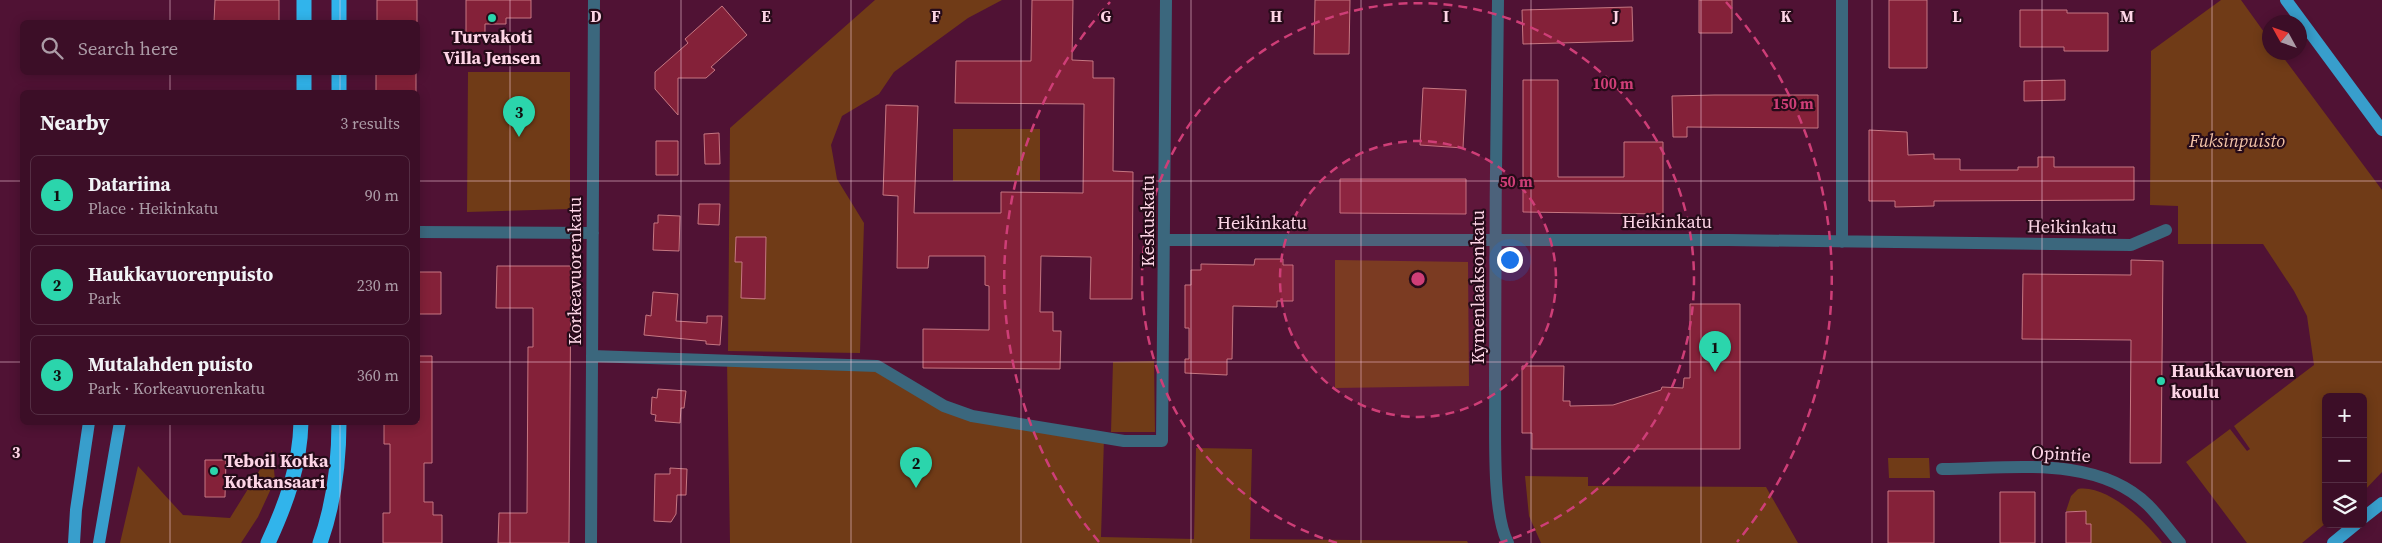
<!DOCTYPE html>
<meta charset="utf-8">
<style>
:root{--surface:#3c0e27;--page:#43172f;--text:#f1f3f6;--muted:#ac9ca7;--line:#552e44;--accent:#2bd5ac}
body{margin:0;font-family:"Source Serif 4",serif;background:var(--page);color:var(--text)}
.controls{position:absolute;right:15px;bottom:15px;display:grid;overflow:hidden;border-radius:8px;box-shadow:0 2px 12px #0003}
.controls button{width:45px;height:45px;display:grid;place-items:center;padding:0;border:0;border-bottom:1px solid var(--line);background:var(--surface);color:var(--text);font:25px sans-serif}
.compass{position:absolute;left:2262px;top:15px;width:45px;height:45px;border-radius:50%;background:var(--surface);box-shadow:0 2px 12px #0003;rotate:310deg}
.you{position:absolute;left:1509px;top:259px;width:18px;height:18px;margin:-12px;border:4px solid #fff;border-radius:50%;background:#1a73e8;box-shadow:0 0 0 8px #1a73e833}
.badge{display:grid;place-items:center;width:32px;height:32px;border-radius:50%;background:var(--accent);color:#111;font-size:16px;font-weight:700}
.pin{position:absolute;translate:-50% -41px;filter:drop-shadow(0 1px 2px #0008)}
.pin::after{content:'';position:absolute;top:26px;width:18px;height:15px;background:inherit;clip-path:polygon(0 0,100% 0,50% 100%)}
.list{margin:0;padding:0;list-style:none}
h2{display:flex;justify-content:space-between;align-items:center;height:65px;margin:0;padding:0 20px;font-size:21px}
h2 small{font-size:16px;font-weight:400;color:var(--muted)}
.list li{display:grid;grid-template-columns:32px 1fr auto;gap:15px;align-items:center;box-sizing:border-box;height:80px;margin:0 10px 10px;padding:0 10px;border:1px solid var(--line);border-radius:8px}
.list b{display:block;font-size:19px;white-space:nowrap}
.list p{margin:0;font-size:16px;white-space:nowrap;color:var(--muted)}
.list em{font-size:16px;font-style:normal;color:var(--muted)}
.icon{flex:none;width:28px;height:28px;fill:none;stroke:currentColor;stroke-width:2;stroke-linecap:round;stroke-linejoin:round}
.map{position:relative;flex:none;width:2382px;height:543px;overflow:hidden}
.search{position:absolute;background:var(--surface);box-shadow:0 2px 12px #0003;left:20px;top:20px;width:400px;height:55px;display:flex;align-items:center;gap:12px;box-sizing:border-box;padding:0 18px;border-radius:8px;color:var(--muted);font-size:19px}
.panel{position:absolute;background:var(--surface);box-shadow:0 2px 12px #0003;left:20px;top:90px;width:400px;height:335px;border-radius:8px}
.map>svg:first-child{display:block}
.green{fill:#703b17}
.building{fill:#842139;stroke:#c67782}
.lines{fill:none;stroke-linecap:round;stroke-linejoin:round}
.minor{stroke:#3b677d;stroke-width:12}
.major{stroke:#389ecc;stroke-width:12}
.highway{stroke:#31b4eb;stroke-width:15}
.grid{fill:none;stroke:#fdd5e6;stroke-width:1;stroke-opacity:0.55}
.ring{fill:none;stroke:#ce3e77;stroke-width:2.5;stroke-dasharray:9 6}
.poi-dot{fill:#2bd5ac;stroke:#260b19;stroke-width:2}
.labels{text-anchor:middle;stroke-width:4.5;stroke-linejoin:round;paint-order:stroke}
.poi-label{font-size:18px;font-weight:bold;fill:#fdd5e6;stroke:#260b19;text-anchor:start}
.park-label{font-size:18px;font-style:italic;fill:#f3c3a8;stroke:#260b19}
.street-label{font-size:18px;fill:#fdd5e6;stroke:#260b19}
.grid-label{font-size:16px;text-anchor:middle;font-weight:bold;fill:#fdd5e6;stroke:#260b19;stroke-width:4.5;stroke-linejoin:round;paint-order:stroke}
.centre{fill:#ce3e77;stroke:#260b19;stroke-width:2.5}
.ring-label{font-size:15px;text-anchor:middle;font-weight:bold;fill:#ce3e77;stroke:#260b19;stroke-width:4.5;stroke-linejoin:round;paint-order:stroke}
</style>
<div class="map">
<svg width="2382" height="543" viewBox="0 0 2382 543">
<rect width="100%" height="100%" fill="#501234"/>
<path class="green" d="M875 0H1002L968 18 894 72 879 94 842 116 831 145 837 179 864 223 860 353 728 351 730 128Z
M2221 0H2241L2269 39 2270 52 2280 53 2382 190V472L2363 492V397H2326V523L2302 543H2247L2186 462 2230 429 2247 451 2250 449 2234 426 2314 365 2307 316 2294 291 2263 244H2178V206L2150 205 2151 51Z
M468 72H570V209L467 212Z
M953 129H1040V181H953Z
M1335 260 1468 262 1469 386 1335 388Z
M727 361 877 366 972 416 1104 438 1101 537 1194 539 1196 448 1252 449 1250 539 1467 541 1468 543H730Z
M1154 361 1155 432H1111L1113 362Z
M272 450 275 480 258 517 241 543H120L138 466 183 515 230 518Z
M1888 458H1929L1930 478H1889Z
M1525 476 1588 477V486L1766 487 1798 543H1541L1529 516Z
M2078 489C2107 484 2146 522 2162 543H2091V524H2086L2085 512 2066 511 2071 496Z"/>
<path class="building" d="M215 0H279V22H214Z
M377 0H417V22H377Z
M466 0H531V18H506V24H485V36L466 35Z
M1032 0H1073L1072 60 1093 61V78H1114L1113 171 1133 172 1132 299H1090L1091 257 1041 256 1040 312H1053V331H1061L1060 369 923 368V329L989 330V286L985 285V256H929L928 268H897L898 196 883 195 886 105 918 106 914 213H1001V192L1083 193 1084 104 955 103 956 61H1031Z
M1315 0H1350L1349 54H1314Z
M1699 0H1732V33H1699Z
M1889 0H1927V68H1889Z
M722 6 747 35 711 67 715 70 706 78H678V115L655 89V72L688 43 685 39Z
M1632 7 1633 41 1523 44 1522 10Z
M2020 10H2067V13H2108V51H2064V47H2020Z
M376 72H416V92H376Z
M1523 80H1558V177H1624V142H1663V214L1523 212Z
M2065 80V100L2024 101V81Z
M1423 88 1466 90 1463 148 1420 145Z
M1714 95H1818V128L1687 127V137H1673L1672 96Z
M1869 130 1907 132 1908 155 1934 154V159H1960V170H2018V167H2038V157H2054V167H2134V200L1934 201V206L1895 207V201H1869Z
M719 133 720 164H705L704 134Z
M656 141H678V175H656Z
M1340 179H1466V214L1340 213Z
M699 204H720L719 225 698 224Z
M658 215 680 216 679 251 653 250 654 223H658Z
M736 237H766L765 299 741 298 742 262H735Z
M1255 259H1283V265H1293V301H1277V307L1233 306 1232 359H1227V375L1185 373V359H1189V328H1185V285H1191V270H1201V264L1254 265Z
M2131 260 2163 261 2161 463H2130L2131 340 2022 339 2023 274 2131 275Z
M497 266H571L569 543H498L499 513H527L528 347H533V308H496Z
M418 272H441V314H418Z
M653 292 678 294 676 321 707 323V316H722L720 345 706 344V341L644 335 646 315 651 316Z
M1690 304H1740V449H1532V433H1522V366H1564L1563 401H1570V406L1613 405 1661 390 1662 387 1683 388 1684 378H1690Z
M418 356H432V463H424V502H433V515H442V543H383V513H390V444H384V422H418Z
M658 389 686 391 684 408H681L680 423 655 421 656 415 651 414 652 397 657 398Z
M205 460H226L225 497H205Z
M670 468 687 469 686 495H677L676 514 671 522 654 521 655 474H670Z
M1888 491H1934V543H1888Z
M2000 492H2035V543H2000Z
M2086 511V524H2091V543H2066V512Z"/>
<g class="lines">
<path class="minor" d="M1498 0C1496 129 1495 257 1495 386 1496 424 1491 511 1508 543
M418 232 593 233
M1165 240H1728L2131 245 2166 230
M1842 242V0
M592 356 877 366 944 406 972 416 1124 441H1162L1166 0
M1942 469C2009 469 2096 454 2148 505 2159 516 2169 530 2180 543
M591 543 594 0"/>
<path class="major" d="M2286 0 2382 130
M2363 518 2382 503
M74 543 76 510 89 422
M99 543 120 422
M2333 543 2356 524"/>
<path class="highway" d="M304 22V0
M339 22V0
M304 92V72
M339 92V72
M268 543C286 504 300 466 301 422
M320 543C334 504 339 463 339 422"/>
</g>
<path class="grid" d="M170 0V22M340 0V22M510 0V543M681 0V543M851 0V543M1021 0V543M1191 0V543M1361 0V543M1531 0V543M1701 0V543M1872 0V543M2042 0V543M2212 0V543M170 72V92M340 72V92M0 181H22M418 181H2382M0 362H22M418 362H2382M170 422V543M340 422V543"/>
<circle cx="1418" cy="279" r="138" fill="#ce3e77" fill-opacity=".12"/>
<g class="ring">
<circle cx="1418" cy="279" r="138"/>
<path d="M1337 543A276 276 0 1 1 1499 543"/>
<path d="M1099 542A414 414 0 0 1 1110 2M1726 2A414 414 0 0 1 1737 542"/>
</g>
<g class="poi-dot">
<circle cx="492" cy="18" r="5"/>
<circle cx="2161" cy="381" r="5"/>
<circle cx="214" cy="471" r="5"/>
</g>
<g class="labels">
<g class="poi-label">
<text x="492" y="43" text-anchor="middle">Turvakoti<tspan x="492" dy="21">Villa Jensen</tspan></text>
<text x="2171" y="377">Haukkavuoren<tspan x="2171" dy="21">koulu</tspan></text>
<text x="224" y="467">Teboil Kotka<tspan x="224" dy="21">Kotkansaari</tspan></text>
</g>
<g class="park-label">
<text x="2237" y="147">Fuksinpuisto</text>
</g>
<g class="street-label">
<text transform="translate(1148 221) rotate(-90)" y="6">Keskuskatu</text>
<text x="1667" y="228">Heikinkatu</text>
<text x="1262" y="229">Heikinkatu</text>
<text transform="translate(2072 227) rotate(1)" y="6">Heikinkatu</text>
<text transform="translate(575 271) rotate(-90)" y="6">Korkeavuorenkatu</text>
<text transform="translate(1478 287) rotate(-90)" y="6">Kymenlaaksonkatu</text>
<text transform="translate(2061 454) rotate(4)" y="6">Opintie</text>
</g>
</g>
<g class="grid-label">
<text x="596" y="22">D</text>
<text x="766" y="22">E</text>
<text x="936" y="22">F</text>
<text x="1106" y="22">G</text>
<text x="1276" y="22">H</text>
<text x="1446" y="22">I</text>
<text x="1616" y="22">J</text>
<text x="1786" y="22">K</text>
<text x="1957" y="22">L</text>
<text x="2127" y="22">M</text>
<text x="16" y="458">3</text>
</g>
<circle cx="1418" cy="279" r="8" class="centre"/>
<g class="ring-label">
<text x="1613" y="89">100 m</text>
<text x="1793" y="109">150 m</text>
<text x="1516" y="187">50 m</text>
</g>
</svg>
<div class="controls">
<button>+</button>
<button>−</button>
<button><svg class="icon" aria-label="layers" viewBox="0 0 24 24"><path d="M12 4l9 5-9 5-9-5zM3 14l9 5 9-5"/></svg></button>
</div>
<svg class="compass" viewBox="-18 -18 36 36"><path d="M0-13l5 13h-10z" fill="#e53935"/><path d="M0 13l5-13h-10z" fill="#ac9ca7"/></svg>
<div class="you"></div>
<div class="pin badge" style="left:1715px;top:372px">1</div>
<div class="pin badge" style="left:916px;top:488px">2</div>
<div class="pin badge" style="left:519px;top:137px">3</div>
<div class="search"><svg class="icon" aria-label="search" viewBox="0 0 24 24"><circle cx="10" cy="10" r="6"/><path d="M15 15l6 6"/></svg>Search here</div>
<section class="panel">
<h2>Nearby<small>3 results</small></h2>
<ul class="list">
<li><span class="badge">1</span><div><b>Datariina</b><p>Place · Heikinkatu</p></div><em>90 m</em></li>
<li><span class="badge">2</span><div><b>Haukkavuorenpuisto</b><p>Park</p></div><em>230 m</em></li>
<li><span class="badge">3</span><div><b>Mutalahden puisto</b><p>Park · Korkeavuorenkatu</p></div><em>360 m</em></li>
</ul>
</section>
</div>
